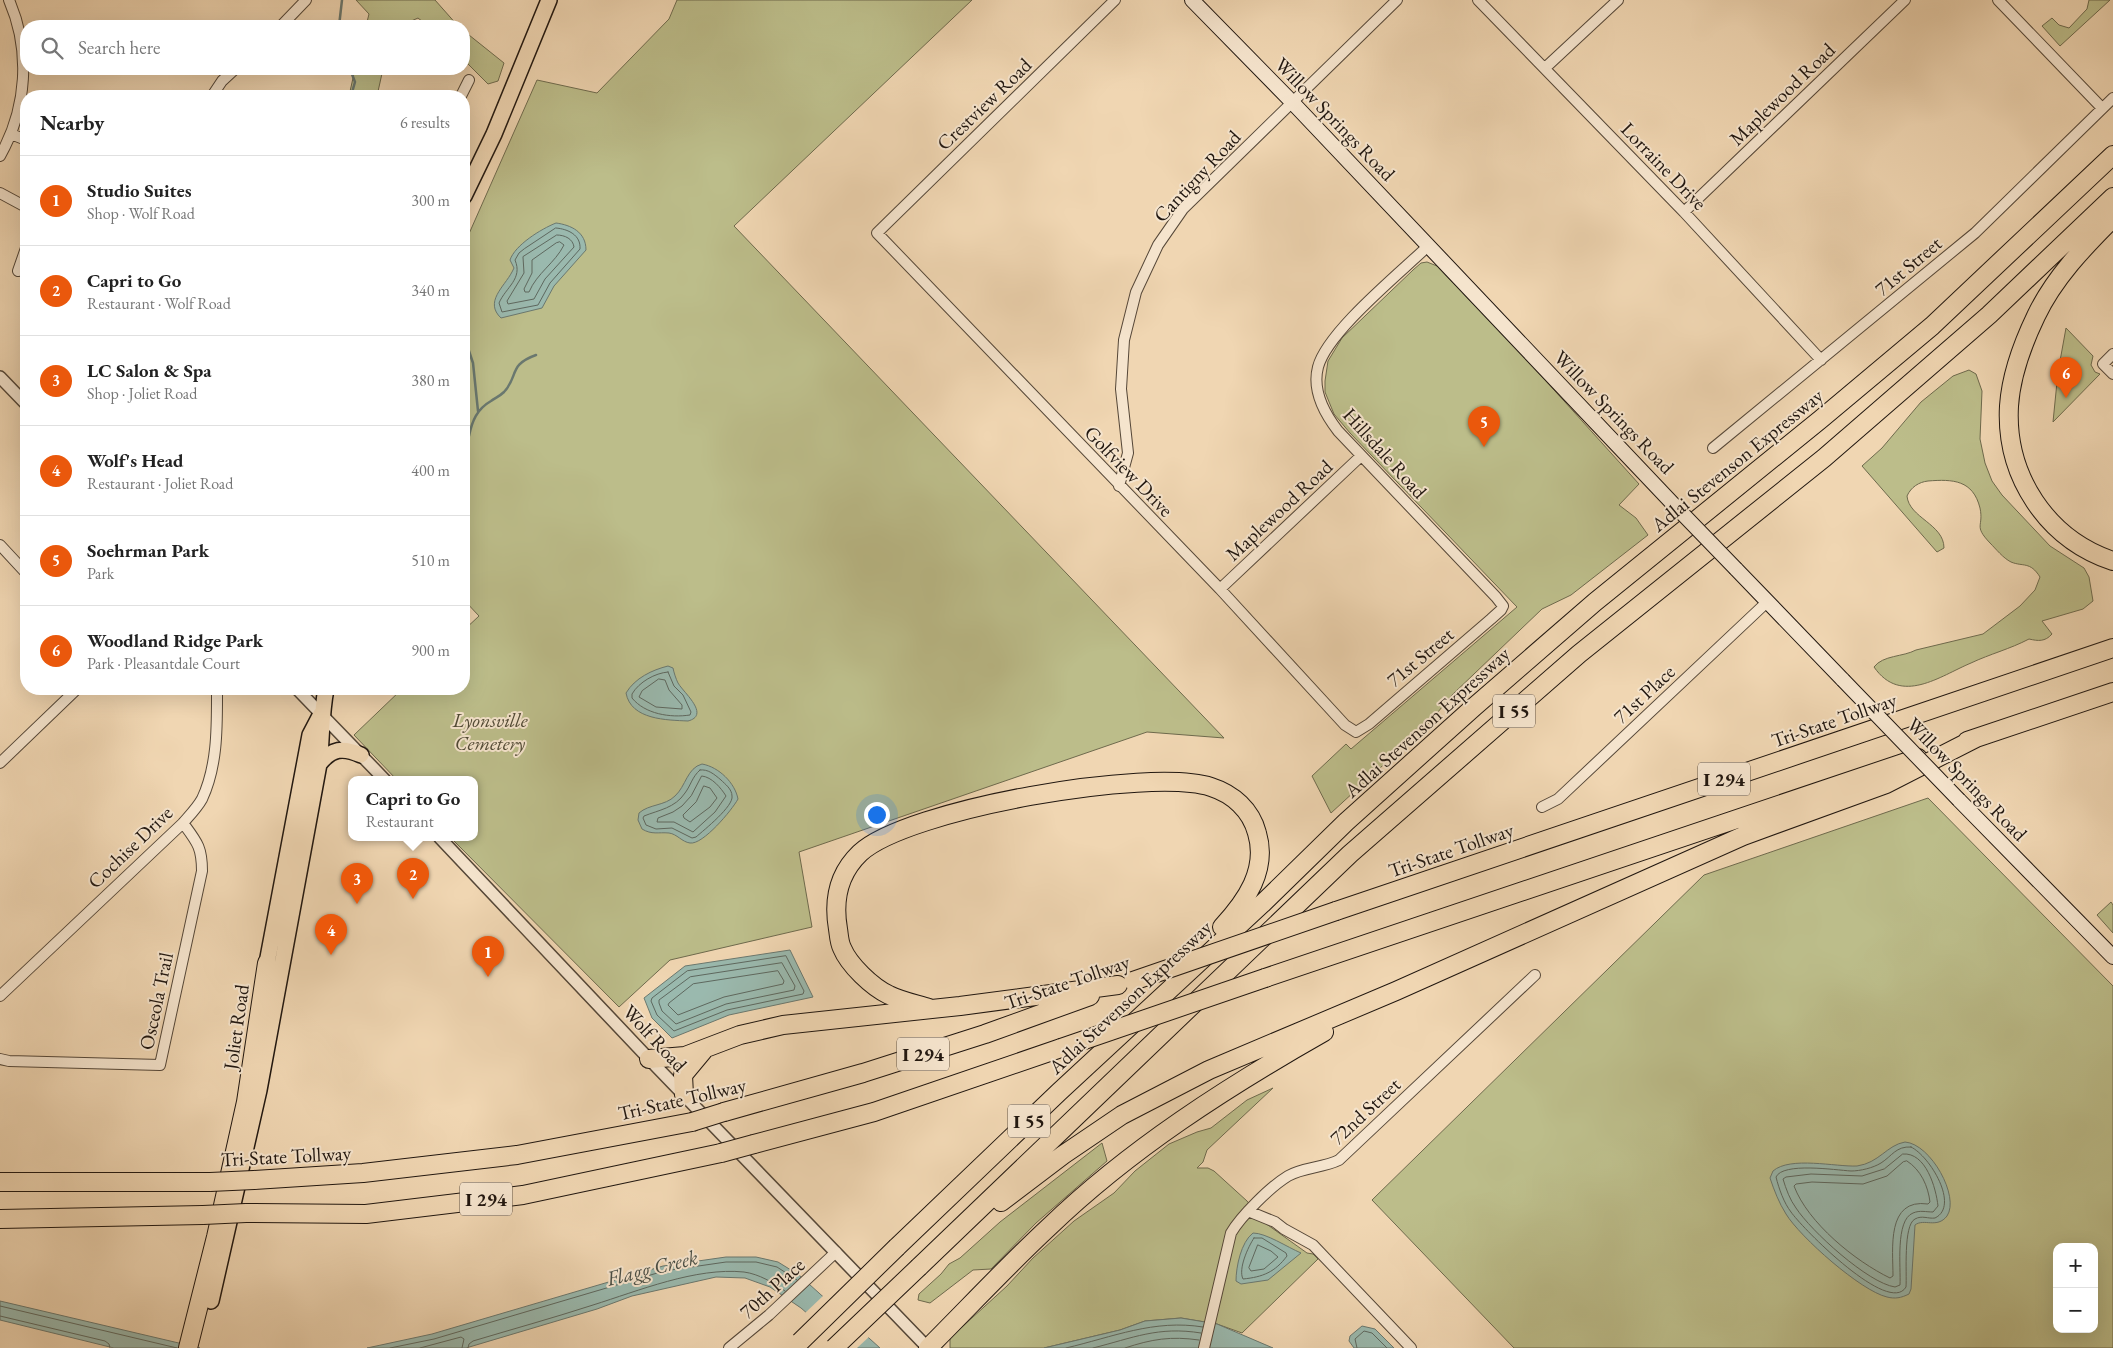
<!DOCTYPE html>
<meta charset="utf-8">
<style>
:root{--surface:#fff;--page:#f2f2f2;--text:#222;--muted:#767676;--line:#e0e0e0;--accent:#ea580c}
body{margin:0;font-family:"EB Garamond",serif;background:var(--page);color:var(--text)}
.controls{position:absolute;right:15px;bottom:15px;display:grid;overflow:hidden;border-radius:10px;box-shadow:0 5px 20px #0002}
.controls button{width:45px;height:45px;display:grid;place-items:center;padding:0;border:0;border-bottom:1px solid var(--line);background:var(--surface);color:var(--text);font:25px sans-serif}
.you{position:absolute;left:876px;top:814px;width:18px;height:18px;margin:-12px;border:4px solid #fff;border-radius:50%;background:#1a73e8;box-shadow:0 0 0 8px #1a73e833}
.badge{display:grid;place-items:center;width:32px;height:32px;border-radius:50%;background:var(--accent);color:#fff;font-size:16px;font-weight:700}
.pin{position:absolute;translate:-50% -41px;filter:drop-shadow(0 1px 2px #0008)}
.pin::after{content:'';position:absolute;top:26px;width:18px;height:15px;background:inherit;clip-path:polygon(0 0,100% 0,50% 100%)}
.popup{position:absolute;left:348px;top:776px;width:130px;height:65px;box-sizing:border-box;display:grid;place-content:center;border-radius:10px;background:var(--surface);filter:drop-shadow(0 1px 4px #0005);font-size:16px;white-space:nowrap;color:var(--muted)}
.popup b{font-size:19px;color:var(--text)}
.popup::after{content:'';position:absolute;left:50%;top:100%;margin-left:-10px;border:10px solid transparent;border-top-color:var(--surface)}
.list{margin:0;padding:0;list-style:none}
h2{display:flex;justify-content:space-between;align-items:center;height:65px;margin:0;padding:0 20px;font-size:21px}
h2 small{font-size:16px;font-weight:400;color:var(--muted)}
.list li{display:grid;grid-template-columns:32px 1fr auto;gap:15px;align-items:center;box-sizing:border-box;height:90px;padding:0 20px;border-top:1px solid var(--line)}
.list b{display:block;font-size:19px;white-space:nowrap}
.list p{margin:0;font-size:16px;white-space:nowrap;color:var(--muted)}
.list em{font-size:16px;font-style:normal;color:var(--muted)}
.icon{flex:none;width:28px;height:28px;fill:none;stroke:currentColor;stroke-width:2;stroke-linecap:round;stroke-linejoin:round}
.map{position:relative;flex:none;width:2113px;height:1348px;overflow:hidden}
.search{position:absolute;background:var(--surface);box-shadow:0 5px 20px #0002;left:20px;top:20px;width:450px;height:55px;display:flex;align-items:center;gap:12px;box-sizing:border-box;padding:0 18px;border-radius:20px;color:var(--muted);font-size:19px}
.panel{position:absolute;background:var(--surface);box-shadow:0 5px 20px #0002;left:20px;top:90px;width:450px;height:605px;border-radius:20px}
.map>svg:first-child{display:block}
.green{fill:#bcbd8a;stroke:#6e6a4d;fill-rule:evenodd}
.water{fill:#9ab9ae;stroke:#6a786f}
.pier{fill:#f0d6b2}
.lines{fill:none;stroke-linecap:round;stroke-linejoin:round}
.shore{stroke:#5e685f;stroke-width:1}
.stream{stroke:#6a786f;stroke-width:2.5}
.minor-casing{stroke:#554738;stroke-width:12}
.tertiary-casing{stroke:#554738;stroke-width:14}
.secondary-casing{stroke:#211710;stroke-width:16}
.primary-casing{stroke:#211710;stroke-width:18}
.motorway-casing{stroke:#211710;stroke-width:20}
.minor{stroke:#f5e4cd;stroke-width:10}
.tertiary{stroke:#f5e4cd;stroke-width:11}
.secondary{stroke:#f5e4cd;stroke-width:14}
.primary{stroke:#f0d6b2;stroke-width:15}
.motorway{stroke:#f0d6b2;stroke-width:18}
.secondary-bridge-casing{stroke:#211710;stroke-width:16;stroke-linecap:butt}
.motorway-bridge-casing{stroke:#211710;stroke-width:20;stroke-linecap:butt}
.secondary-bridge{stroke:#f5e4cd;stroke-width:14}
.motorway-bridge{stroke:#f0d6b2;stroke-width:18}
.labels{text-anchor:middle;stroke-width:4;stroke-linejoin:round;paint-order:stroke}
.shield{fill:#f5e4cd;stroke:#615449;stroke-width:1}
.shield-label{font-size:19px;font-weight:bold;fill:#211710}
.street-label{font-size:20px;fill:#211710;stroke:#f5e4cd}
.park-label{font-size:20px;font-style:italic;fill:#504935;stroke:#f5e4cd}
.water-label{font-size:21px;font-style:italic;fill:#4b5047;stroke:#f5e4cd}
</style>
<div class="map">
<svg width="2113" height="1348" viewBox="0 0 2113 1348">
<rect width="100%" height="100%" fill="#f0d6b2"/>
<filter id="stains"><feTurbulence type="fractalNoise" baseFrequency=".004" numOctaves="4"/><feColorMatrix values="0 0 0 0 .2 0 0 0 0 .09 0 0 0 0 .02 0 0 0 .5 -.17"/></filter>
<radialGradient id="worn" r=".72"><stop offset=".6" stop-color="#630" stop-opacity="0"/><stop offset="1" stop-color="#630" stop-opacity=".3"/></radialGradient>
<path class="green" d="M356 0H435L458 26H428L418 18 400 26H366L369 14Z
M677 0H972L734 226 1224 738 1147 732 799 852 812 927 670 960 619 1007 451 838H474V780H397L354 735 402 689H464V630L479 616 464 600V245L537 80 597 93 669 19Z
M2089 0H2110L2060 46 2042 26 2052 18 2059 25 2069 28 2087 9Z
M464 31 504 63 498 81 488 84 464 60Z
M355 69H383L377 96H349Z
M1427 262 1437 266 1527 360 1639 484 1619 505 1636 518 1648 535 1571 595 1542 609 1452 695 1428 724 1331 813 1312 776 1346 744 1351 749 1517 607 1350 433 1334 414 1325 392V381L1328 361 1342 338 1413 270 1421 263Z
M2066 328 2093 356 2091 365 2095 372 2100 374 2053 422 2058 372Z
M1969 370 1976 374 1982 391 1980 439 1985 463 1992 481 2002 495 2050 546 2084 568 2089 577 2093 601 2083 609 2042 621 2052 634C2045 642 2038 641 2029 639 2010 649 1990 654 1971 663 1940 676 1901 706 1874 667 1883 655 1903 657 1916 650L1983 634 2020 606 2035 590 2040 577C2030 561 2023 567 2011 562 2003 558 1996 549 1990 543 1973 525 1984 527 1980 508 1973 480 1953 479 1928 481 1919 482 1911 487 1907 496 1909 518 1944 524 1944 548L1937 552 1862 466 1882 448 1921 402 1953 376Z
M1928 798 2113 986V1348H1514L1372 1200 1704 875ZM2057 1247H2094V1329H2057Z
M2111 902 2113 905V933L2097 915Z
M1273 1088 1207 1150 1203 1162 1197 1168H1208L1214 1171 1247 1201 1265 1223 1307 1253 1313 1254 1318 1259 1242 1333 1217 1324 1181 1318 1145 1321 1120 1330 1044 1348H950V1338L1007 1286 1033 1258 1074 1221 1114 1193 1135 1171 1169 1144 1197 1132 1211 1128 1247 1100Z
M1102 1143 1107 1161 1036 1223 991 1269 973 1270 930 1303 918 1300 919 1294 941 1274 949 1264 960 1258 1000 1222Z"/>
<path class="water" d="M556 223C571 225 586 232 586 250L554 286 542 308 501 318C484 302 504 287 512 272L514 268 510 260C515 245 541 229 556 223Z
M668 666 673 668C674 673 676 679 678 683 683 692 711 715 688 721 667 720 631 720 626 693 635 678 652 670 668 666Z
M702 764C719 767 735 783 738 799 732 810 703 845 690 843 682 842 677 834 669 833 658 832 652 835 642 829L638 820 639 813C649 804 665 806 675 796 686 786 687 768 702 764Z
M790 950 813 997 729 1015 672 1038 652 1018 644 998 685 966Z
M1905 1142C1931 1144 1960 1197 1947 1216 1937 1229 1924 1218 1915 1225L1911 1289 1909 1294C1901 1298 1895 1299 1887 1297 1861 1291 1800 1237 1786 1214 1779 1203 1774 1190 1770 1178L1773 1171C1790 1156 1836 1167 1857 1166 1879 1163 1887 1145 1905 1142Z
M1253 1233C1266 1233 1287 1247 1301 1253L1268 1280 1241 1284 1236 1281C1236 1267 1241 1242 1253 1233Z
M726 1257H756L778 1262 799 1275 880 1348H847L801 1308 770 1287 745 1278 716 1277 632 1296 597 1309 466 1348H367L432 1334 663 1266Z
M0 1301 200 1348H114L0 1320Z
M1181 1318 1217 1324 1273 1348H1044L1120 1330 1145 1321Z
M1362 1326 1375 1329 1394 1348H1354L1349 1341 1350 1336Z"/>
<path class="pier" d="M824 1295 870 1336 857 1348H843L804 1314Z"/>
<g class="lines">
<path class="shore" d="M556 228C568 229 581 235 580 249L550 283 538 305 502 312 499 303C506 287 523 279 515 260L519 253 524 249Z
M557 235C565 235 573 239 574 247L545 279 534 299 508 304 507 301 524 273 523 257Z
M560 242 564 245C555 263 537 273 529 292H525L524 289 532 273V260L556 243Z
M668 672 674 686 683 695 691 712 690 715C670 718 645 714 632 698V694C639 682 655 673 668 672Z
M659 679 665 680 669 690 682 705V709L656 707 639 697 642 691Z
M700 770C708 769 714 774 721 780 725 784 732 789 732 796 734 806 704 830 696 837L692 838 672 828 656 829 646 825 643 818 644 816C659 810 675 808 685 793 691 785 692 777 700 770Z
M702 776C712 777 721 788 726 796L715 812 693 832 674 822H657L658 818 673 812 682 806 691 796Z
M704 786 710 788 717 798 710 807 690 822 684 818 683 815 696 802Z
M786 956 804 991 803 994 727 1010 674 1031 657 1015 651 1001 652 998 687 971Z
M782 963 795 986 794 990 726 1004 676 1024 662 1011 659 1003V1000L690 977Z
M778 971 784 981 783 984 724 997 678 1015 668 1005 669 1003 693 984Z
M1911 1147C1930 1156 1960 1206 1935 1218 1928 1219 1922 1215 1915 1219 1903 1225 1907 1274 1906 1287 1889 1316 1803 1229 1791 1212 1784 1203 1779 1189 1776 1177 1783 1162 1835 1170 1851 1171 1860 1171 1873 1168 1881 1163 1892 1156 1896 1146 1911 1147Z
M1903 1154C1926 1152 1936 1188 1938 1206L1933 1212C1926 1212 1920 1210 1913 1213 1895 1220 1901 1268 1900 1285L1895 1287C1868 1283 1811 1231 1796 1208 1790 1200 1786 1189 1783 1179L1786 1177 1811 1174 1862 1176 1884 1169Z
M1907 1161C1921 1170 1928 1186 1930 1202L1928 1204C1886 1198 1893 1249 1893 1276L1890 1278C1855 1261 1808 1223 1794 1186L1796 1184 1812 1182 1863 1184 1887 1176 1903 1162Z
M1254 1238H1262L1286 1253 1287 1256C1275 1272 1263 1277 1243 1279 1238 1269 1248 1247 1254 1238Z
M1258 1245 1271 1251 1278 1257 1264 1269 1251 1271 1249 1268Z
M0 1306 177 1348
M0 1316 105 1341 109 1344 110 1348
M390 1348 434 1339 664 1271 726 1262H756L777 1267 797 1280
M420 1348 461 1337 464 1339 462 1348
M468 1348 469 1344 473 1341C513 1329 553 1318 593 1305 638 1291 696 1267 744 1272 759 1274 774 1283 785 1291
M1066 1348C1113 1337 1154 1319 1203 1327
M1093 1348C1133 1338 1158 1326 1201 1333
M1125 1348C1152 1339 1171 1336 1199 1340
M1357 1348 1355 1339 1364 1331 1372 1333 1387 1348"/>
<path class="stream" d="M339 26 342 0
M350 69 355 82 351 96
M464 329 465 327
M464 336 473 363 478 411
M469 436C472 421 477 409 491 401 495 398 500 396 504 392 519 376 508 365 536 355"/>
<g class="minor-casing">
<path id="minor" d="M1115 0 877 233 1220 589 1345 725 1356 732 1369 724 1491 619 1501 610 1503 606 1496 597 1338 431C1324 413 1312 390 1318 367 1327 332 1400 273 1428 246
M1478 0 1684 212 1821 360
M1998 0 2102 108
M281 26 306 0
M1545 68 1618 0
M212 96 222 81 235 69
M461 96 469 80
M11 134 26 140
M0 156C27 108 31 51 9 0
M0 193 26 207
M1684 212 1905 0
M18 271 26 248
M2113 354 2103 364 2113 374
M1713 448 1975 233 2113 98
M1119 486 1128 453 1121 389 1124 340 1136 292 1158 245 1183 209 1397 0
M0 545 26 573
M1220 589 1361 456
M0 763 77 689
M1542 807 1558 799 1767 602
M0 996 183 823C189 816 197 808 202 799 218 765 217 725 217 689
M0 1059 9 1061 160 1065 202 871C202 847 197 842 183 823
M1248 1211 1275 1222 1284 1229 1313 1245 1411 1348
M729 1348 769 1315 836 1252
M1204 1348 1231 1233C1241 1216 1270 1187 1288 1176 1303 1167 1323 1168 1339 1160L1535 975"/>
</g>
<g class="tertiary-casing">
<path id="tertiary" d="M0 377 26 404
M297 689 385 780
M440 838 649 1059 928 1348"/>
</g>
<g class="secondary-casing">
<path id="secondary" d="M1192 0 1292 102 1674 505
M1736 569 1843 680
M1959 800 2113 957"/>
</g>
<g class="primary-casing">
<path id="primary" d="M464 196 494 134 549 0
M319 764C332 748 343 747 361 755
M267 963 310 735 321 714
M211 1301 259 1090 319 764C322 739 321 714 326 689"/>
</g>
<g class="motorway-casing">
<path id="motorway" d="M2113 218C2084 247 2054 278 2036 316 2023 343 2011 375 2009 406 2005 476 2047 539 2113 561
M1967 741 2113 692
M1336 911 2113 648
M1265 978 1918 758
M929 1008C916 1004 901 1001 889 995 872 987 849 965 842 948 839 942 839 935 838 929 833 900 838 874 860 853 907 809 1150 767 1211 787 1233 794 1251 810 1257 833 1268 870 1246 901 1222 927
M649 1059 685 1056 740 1035 783 1025 960 1006 1118 985
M684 1095 683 1075 703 1051
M724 1112 863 1073 985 1034 1090 996
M754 1144 874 1112 1061 1048
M254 1180 363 1173 517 1155 692 1122
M0 1182H210
M1001 1202 1063 1155 1122 1115 1209 1070 1396 991 1743 836 1886 784 1976 738
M246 1213 366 1214 523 1195 721 1153
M0 1219 203 1215
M897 1247 1059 1092 1262 904 1346 822 1474 707 1595 602 1821 419 1932 326 2113 155
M919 1267 1350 854 1579 654 1824 458 1989 315 2113 197
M188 1348 216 1237 246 1102 267 963
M928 1348C968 1308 1007 1266 1049 1227 1130 1149 1227 1087 1324 1032"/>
</g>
<use href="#minor" class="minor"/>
<use href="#tertiary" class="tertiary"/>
<use href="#secondary" class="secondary"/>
<use href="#primary" class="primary"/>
<use href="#motorway" class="motorway"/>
<g class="secondary-bridge-casing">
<path id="secondary-bridge" d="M1674 505 1736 569
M1843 680 1959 800"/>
</g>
<g class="motorway-bridge-casing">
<path id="motorway-bridge" d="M1133 981 1336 911
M1061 1048 1265 978
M692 1122 724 1112
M721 1153 754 1144
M210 1182 254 1180
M203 1215 246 1213
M800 1342 897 1247
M834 1348 919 1267"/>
</g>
<use href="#secondary-bridge" class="secondary-bridge"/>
<use href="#motorway-bridge" class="motorway-bridge"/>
</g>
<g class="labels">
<g class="shield">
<rect x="1493" y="694.5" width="42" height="33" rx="4"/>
<rect x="1698" y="762.5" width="52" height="33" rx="4"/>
<rect x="897" y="1037.5" width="52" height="33" rx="4"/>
<rect x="1008" y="1104.5" width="42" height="33" rx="4"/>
<rect x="460" y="1182.5" width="52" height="33" rx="4"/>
</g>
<g class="shield-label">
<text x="1514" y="718">I 55</text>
<text x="1724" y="786">I 294</text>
<text x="923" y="1061">I 294</text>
<text x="1029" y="1128">I 55</text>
<text x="486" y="1206">I 294</text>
</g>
<g class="street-label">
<text transform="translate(1782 94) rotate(-44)" y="7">Maplewood Road</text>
<text transform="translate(984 104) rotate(-44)" y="7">Crestview Road</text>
<text transform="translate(1335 119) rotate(46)" y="7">Willow Springs Road</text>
<text transform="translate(1664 166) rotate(46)" y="7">Lorraine Drive</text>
<text transform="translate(1197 176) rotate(-47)" y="7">Cantigny Road</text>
<text transform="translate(1908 266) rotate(-40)" y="7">71st Street</text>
<text transform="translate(1614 412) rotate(46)" y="7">Willow Springs Road</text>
<text transform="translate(1385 453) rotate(48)" y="7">Hillsdale Road</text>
<text transform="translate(1737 460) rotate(-39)" y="7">Adlai Stevenson Expressway</text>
<text transform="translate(1129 471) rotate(46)" y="7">Golfview Drive</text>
<text transform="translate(1279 510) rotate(-43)" y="7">Maplewood Road</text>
<text transform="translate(1420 657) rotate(-40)" y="7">71st Street</text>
<text transform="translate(1644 694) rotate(-43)" y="7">71st Place</text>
<text transform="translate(1834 720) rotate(-19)" y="7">Tri-State Tollway</text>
<text transform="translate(1427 722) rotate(-42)" y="7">Adlai Stevenson Expressway</text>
<text transform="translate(1967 779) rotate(46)" y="7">Willow Springs Road</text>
<text transform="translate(130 847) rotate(-44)" y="7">Cochise Drive</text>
<text transform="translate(1451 850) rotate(-19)" y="7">Tri-State Tollway</text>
<text transform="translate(1067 982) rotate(-19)" y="7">Tri-State Tollway</text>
<text transform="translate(1130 997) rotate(-43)" y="7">Adlai Stevenson Expressway</text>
<text transform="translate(156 1001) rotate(-78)" y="7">Osceola Trail</text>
<text transform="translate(236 1027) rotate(-82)" y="7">Joliet Road</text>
<text transform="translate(655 1038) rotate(47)" y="7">Wolf Road</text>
<text transform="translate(682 1099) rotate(-13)" y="7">Tri-State Tollway</text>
<text transform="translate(1365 1111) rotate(-43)" y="7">72nd Street</text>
<text transform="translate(286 1156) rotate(-3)" y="7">Tri-State Tollway</text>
<text transform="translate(772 1288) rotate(-42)" y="7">70th Place</text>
</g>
<g class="park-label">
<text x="490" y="727">Lyonsville<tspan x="490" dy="23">Cemetery</tspan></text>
</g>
<g class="water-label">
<text transform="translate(652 1268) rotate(-14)" y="7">Flagg Creek</text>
</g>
</g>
<rect width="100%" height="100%" filter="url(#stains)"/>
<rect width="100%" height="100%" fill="url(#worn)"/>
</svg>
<div class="controls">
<button>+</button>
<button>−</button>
</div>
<div class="you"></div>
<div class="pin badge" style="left:488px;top:977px">1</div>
<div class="pin badge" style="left:413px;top:899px">2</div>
<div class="popup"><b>Capri to Go</b>Restaurant</div>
<div class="pin badge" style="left:357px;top:904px">3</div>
<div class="pin badge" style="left:331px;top:955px">4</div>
<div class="pin badge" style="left:1484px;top:447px">5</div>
<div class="pin badge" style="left:2066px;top:398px">6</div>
<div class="search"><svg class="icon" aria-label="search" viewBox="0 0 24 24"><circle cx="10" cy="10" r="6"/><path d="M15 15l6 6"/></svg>Search here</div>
<section class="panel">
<h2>Nearby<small>6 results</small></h2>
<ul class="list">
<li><span class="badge">1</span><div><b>Studio Suites</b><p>Shop · Wolf Road</p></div><em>300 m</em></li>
<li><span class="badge">2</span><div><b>Capri to Go</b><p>Restaurant · Wolf Road</p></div><em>340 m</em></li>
<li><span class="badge">3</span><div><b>LC Salon &amp; Spa</b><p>Shop · Joliet Road</p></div><em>380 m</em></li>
<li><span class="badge">4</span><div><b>Wolf's Head</b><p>Restaurant · Joliet Road</p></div><em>400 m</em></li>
<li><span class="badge">5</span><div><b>Soehrman Park</b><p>Park</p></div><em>510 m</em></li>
<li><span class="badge">6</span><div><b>Woodland Ridge Park</b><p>Park · Pleasantdale Court</p></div><em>900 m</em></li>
</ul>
</section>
</div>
